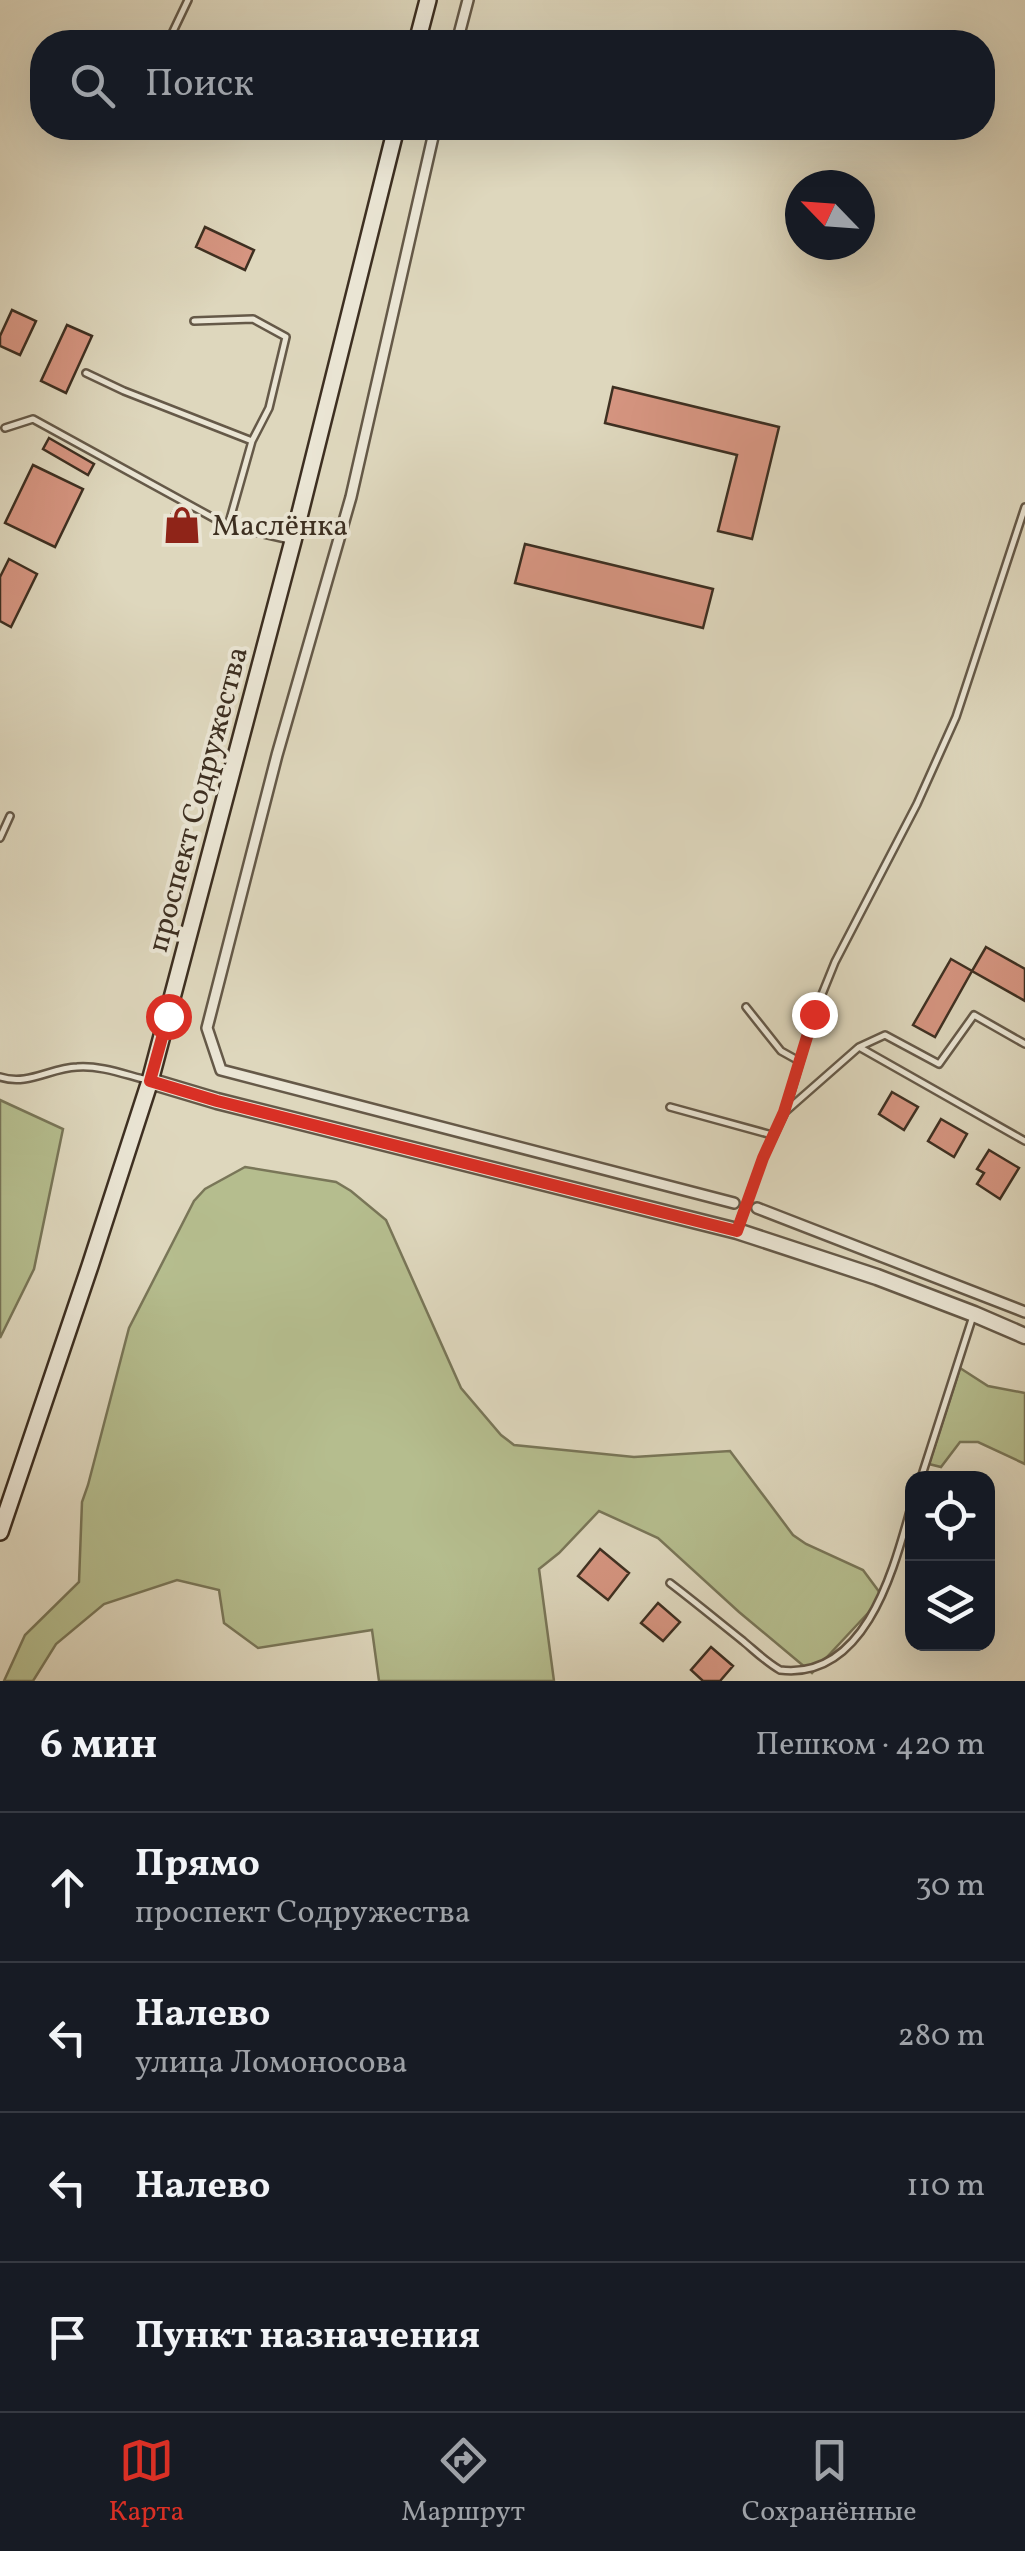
<!DOCTYPE html>
<html lang="ru">
<meta charset="utf-8">
<style>
:root{--surface:#171b24;--page:#242831;--text:#f1f3f6;--muted:#9ea1a6;--line:#363941;--accent:#d93025}
body{margin:0;font-family:Vollkorn,serif;background:var(--page);color:var(--text)}
.controls{position:absolute;right:30px;bottom:30px;display:grid;overflow:hidden;border-radius:20px;box-shadow:0 10px 40px #0002}
.controls button{width:90px;height:90px;display:grid;place-items:center;padding:0;border:0;border-bottom:2px solid var(--line);background:var(--surface);color:var(--text);font:50px sans-serif}
.compass{position:absolute;left:785px;top:170px;width:90px;height:90px;border-radius:50%;background:var(--surface);box-shadow:0 10px 40px #0002;rotate:295deg}
.stop{position:absolute;width:30px;height:30px;margin:-22px;border:8px solid #d93025;border-radius:50%;background:#fff}
.stop.end{background:#d93025;border-color:#fff;box-shadow:0 2px 10px #0008}
.list{margin:0;padding:0;list-style:none}
h2{display:flex;justify-content:space-between;align-items:center;height:130px;margin:0;padding:0 40px;font-size:42px}
h2 small{font-size:32px;font-weight:400;color:var(--muted)}
.list li{display:grid;grid-template-columns:65px 1fr auto;gap:30px;align-items:center;box-sizing:border-box;height:150px;padding:0 40px;border-top:2px solid var(--line)}
.list b{display:block;font-size:38px;white-space:nowrap}
.list p{margin:0;font-size:32px;white-space:nowrap;color:var(--muted)}
.list em{font-size:32px;font-style:normal;color:var(--muted)}
.icon{flex:none;width:55px;height:55px;fill:none;stroke:currentColor;stroke-width:2;stroke-linecap:round;stroke-linejoin:round}
.map{position:relative;flex:none;width:1025px;height:1681px;overflow:hidden}
.search{position:absolute;background:var(--surface);box-shadow:0 10px 40px #0002;left:30px;right:30px;top:30px;height:110px;display:flex;align-items:center;gap:25px;box-sizing:border-box;padding:0 35px;border-radius:40px;color:var(--muted);font-size:38px}
.sheet{height:730px;background:var(--surface)}
nav{display:flex;justify-content:space-around;align-items:center;box-sizing:border-box;height:140px;border-top:2px solid var(--line);background:var(--surface);font-size:28px;color:var(--muted)}
nav a{display:grid;justify-items:center;gap:5px}
nav .on{color:var(--accent)}
.map>svg:first-child{display:block}
.green{fill:#b5bd8e;stroke:#797658;stroke-width:2.5}
.building{fill:#d69581;stroke:#3d2f21;stroke-width:2.5}
.lines{fill:none;stroke-linecap:round;stroke-linejoin:round}
.service-casing{stroke:#655948;stroke-width:10}
.pedestrian-casing{stroke:#655948;stroke-width:14}
.tertiary-casing{stroke:#655948;stroke-width:19}
.secondary-casing{stroke:#3d2f21;stroke-width:20}
.service{stroke:#eae5d4;stroke-width:5}
.pedestrian{stroke:#eae5d4;stroke-width:9}
.tertiary{stroke:#eae5d4;stroke-width:14}
.secondary{stroke:#eae5d4;stroke-width:15}
.route{stroke:#d93025;stroke-width:12}
.labels{text-anchor:middle;stroke-width:8;stroke-linejoin:round;paint-order:stroke}
.poi-label{font-size:30px;fill:#3d2f21;stroke:#eae5d4;text-anchor:start}
.street-label{font-size:30px;fill:#3d2f21;stroke:#eae5d4}
</style>
<div class="map">
<svg width="1025" height="1681" viewBox="0 0 1025 1681">
<rect width="100%" height="100%" fill="#ded7bd"/>
<filter id="stains"><feTurbulence type="fractalNoise" baseFrequency=".002" numOctaves="4"/><feColorMatrix values="0 0 0 0 .2 0 0 0 0 .09 0 0 0 0 .02 0 0 0 .5 -.17"/></filter>
<radialGradient id="worn" r=".72"><stop offset=".6" stop-color="#630" stop-opacity="0"/><stop offset="1" stop-color="#630" stop-opacity=".3"/></radialGradient>
<path class="green" d="M0 1100 63 1129 34 1269 0 1338Z
M245 1167 336 1182 351 1191 386 1220 461 1388 501 1435 514 1445 634 1457 730 1451 793 1535 806 1544 863 1570 883 1597 812 1673 739 1612 658 1538 599 1511 559 1553 539 1569 554 1681H379L372 1630 258 1648 224 1623 219 1590 177 1580 104 1604 56 1644 33 1681H4L25 1635 79 1582 82 1502 88 1485 129 1328 194 1201 205 1189Z
M960 1368 988 1386 1025 1393V1464L978 1442H960L941 1467 929 1464Z"/>
<path class="building" d="M205 227 254 250 245 270 196 247Z
M12 310 36 321 20 355 0 346V336Z
M67 325 92 336 66 393 41 381Z
M613 387 779 427 752 539 718 531 737 455 605 423Z
M49 438 94 464 88 475 43 449Z
M33 465 83 489 55 547 5 523Z
M174 510 198 524 189 539 165 525Z
M525 544 713 589 703 628 515 583Z
M9 559 37 574 11 627 0 621V577Z
M986 947 1025 969V1001L972 971Z
M951 959 972 971 935 1037 913 1025Z
M892 1092 918 1107 904 1130 879 1114Z
M941 1119 967 1134 954 1157 928 1141Z
M989 1150 1019 1168 1000 1199 977 1184 984 1173 977 1169Z
M600 1549 629 1573 608 1600 578 1576Z
M658 1603 680 1622 663 1641 641 1623Z
M711 1647 733 1666 720 1681H703L691 1670Z"/>
<g class="lines">
<g class="service-casing">
<path id="service" d="M168 42 188 0
M194 321 253 319 286 337 269 408 252 441 228 526
M86 373 124 391 252 441
M5 428 33 419 228 526 290 540
M0 838 10 816
M746 1007 781 1051 799 1061
M859 1047 885 1035 939 1064 974 1015 1025 1044
M0 1077C28 1086 50 1068 77 1067 100 1065 126 1075 147 1080
M670 1107 772 1135
M785 1112 814 1014 835 962 917 804 956 717 1025 507
M737 1230 763 1158 785 1112 859 1047 1025 1141
M921 1478 973 1316
M670 1583C695 1602 719 1622 743 1641 755 1651 766 1662 780 1670 869 1681 896 1559 912 1504"/>
</g>
<g class="pedestrian-casing">
<path id="pedestrian" d="M457 42 468 0
M435 128 351 497 277 755 207 1028 221 1070 734 1203
M757 1208 1025 1312"/>
</g>
<g class="tertiary-casing">
<path id="tertiary" d="M150 1081 217 1101 737 1231 877 1277 974 1314 1025 1336"/>
</g>
<g class="secondary-casing">
<path id="secondary" d="M417 42 428 0
M0 1532 90 1266 150 1081 293 541 396 128"/>
</g>
<use href="#service" class="service"/>
<use href="#pedestrian" class="pedestrian"/>
<use href="#tertiary" class="tertiary"/>
<use href="#secondary" class="secondary"/>
</g>
<g class="lines">
<path class="route" d="M168 1016 150 1081 217 1101 737 1231 763 1158 784 1112 814 1014"/>
</g>
<defs>
<g id="shop-bare" transform="scale(3)"><path d="M-5-2.5h2.3a2.7 3.5 0 0 1 5.4 0H5L5.5 6h-11ZM-1.5-2.5h3a1.5 2.3 0 0 0-3 0Z" fill="#8f2418" stroke="#eae5d4" stroke-width="2.5" paint-order="stroke"/></g>
</defs>
<g fill-rule="evenodd">
<use href="#shop-bare" x="182" y="525"/>
</g>
<g class="labels">
<g class="poi-label">
<text x="212" y="535">Маслёнка</text>
</g>
<g class="street-label">
<text transform="translate(197 799) rotate(-75)" y="10">проспект Содружества</text>
</g>
</g>
<rect width="100%" height="100%" filter="url(#stains)"/>
<rect width="100%" height="100%" fill="url(#worn)"/>
</svg>
<div class="controls">
<button><svg class="icon" aria-label="locate" viewBox="0 0 24 24"><circle cx="12" cy="12" r="6"/><path d="M12 2v4M12 18v4M2 12h4M18 12h4"/></svg></button>
<button><svg class="icon" aria-label="layers" viewBox="0 0 24 24"><path d="M12 4l9 5-9 5-9-5zM3 14l9 5 9-5"/></svg></button>
</div>
<svg class="compass" viewBox="-18 -18 36 36"><path d="M0-13l5 13h-10z" fill="#e53935"/><path d="M0 13l5-13h-10z" fill="#9ea1a6"/></svg>
<div class="stop" style="left:168px;top:1016px"></div>
<div class="stop end" style="left:814px;top:1014px"></div>
<div class="search"><svg class="icon" aria-label="search" viewBox="0 0 24 24"><circle cx="10" cy="10" r="6"/><path d="M15 15l6 6"/></svg>Поиск</div>
</div>
<section class="sheet">
<h2>6 мин<small>Пешком · 420 m</small></h2>
<ul class="list">
<li><svg class="icon" aria-label="ahead" viewBox="0 0 24 24"><path d="M12 20V5M6 11l6-6 6 6"/></svg><div><b>Прямо</b><p>проспект Содружества</p></div><em>30 m</em></li>
<li><svg class="icon" aria-label="left" viewBox="0 0 24 24"><path d="M17 20v-9H6M10 6l-5 5 5 5"/></svg><div><b>Налево</b><p>улица Ломоносова</p></div><em>280 m</em></li>
<li><svg class="icon" aria-label="left" viewBox="0 0 24 24"><path d="M17 20v-9H6M10 6l-5 5 5 5"/></svg><div><b>Налево</b></div><em>110 m</em></li>
<li><svg class="icon" aria-label="arrive" viewBox="0 0 24 24"><path d="M6 21V4h12l-3 4 3 4H6"/></svg><div><b>Пункт назначения</b></div></li>
</ul>
</section>
<nav>
<a class="on"><svg class="icon" aria-label="map" viewBox="0 0 24 24"><path d="M3 6l6-2 6 2 6-2v14l-6 2-6-2-6 2zM9 4v14M15 6v14"/></svg>Карта</a>
<a><svg class="icon" aria-label="directions" viewBox="0 0 24 24"><path d="M12 3l9 9-9 9-9-9zM9 14v-3h6M13 9l2 2-2 2"/></svg>Маршрут</a>
<a><svg class="icon" aria-label="saved" viewBox="0 0 24 24"><path d="M7 4h10v16l-5-4-5 4z"/></svg>Сохранённые</a>
</nav>
